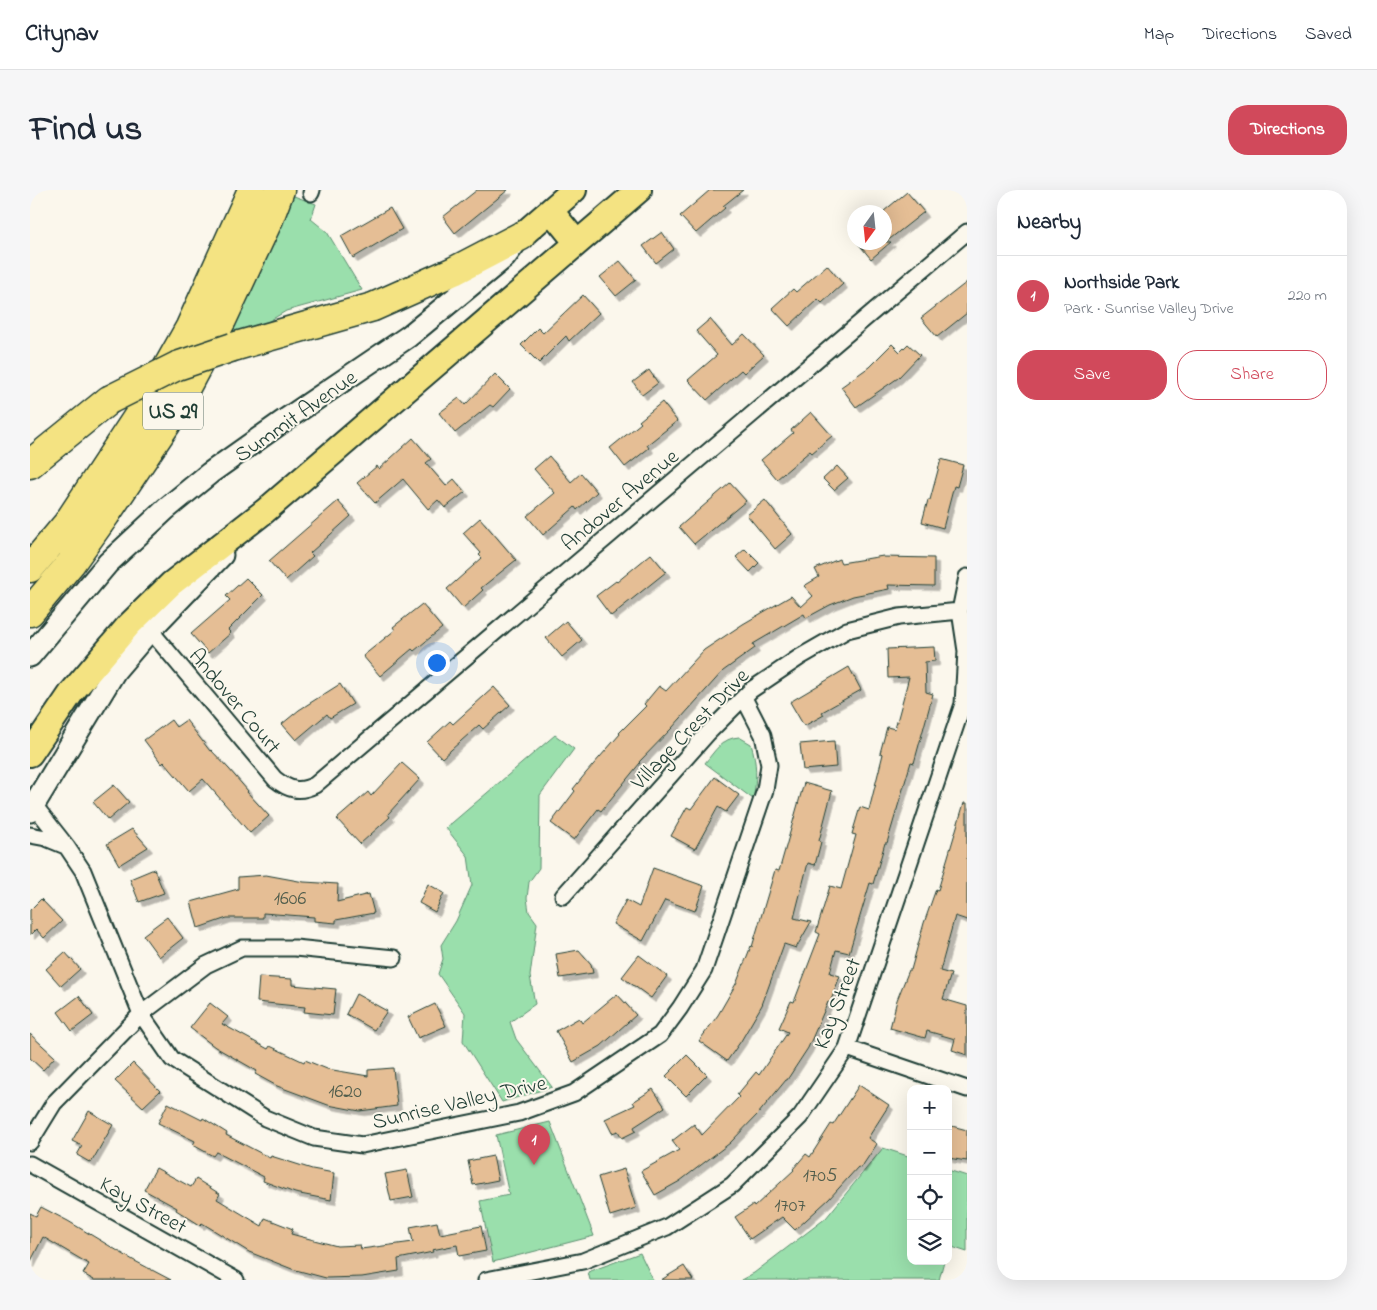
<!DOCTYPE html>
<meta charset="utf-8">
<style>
:root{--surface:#fff;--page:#f6f6f7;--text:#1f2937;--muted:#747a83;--line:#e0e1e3;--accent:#d1495b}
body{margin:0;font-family:"Indie Flower",sans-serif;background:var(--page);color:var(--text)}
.controls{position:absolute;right:15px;bottom:15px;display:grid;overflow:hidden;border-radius:10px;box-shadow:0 5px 20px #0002}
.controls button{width:45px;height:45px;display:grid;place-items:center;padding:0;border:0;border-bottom:1px solid var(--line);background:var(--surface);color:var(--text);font:25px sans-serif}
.compass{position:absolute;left:817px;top:15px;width:45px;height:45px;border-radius:50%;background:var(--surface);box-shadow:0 5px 20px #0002;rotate:195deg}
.you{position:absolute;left:406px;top:472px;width:18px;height:18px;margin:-12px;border:4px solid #fff;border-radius:50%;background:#1a73e8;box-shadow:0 0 0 8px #1a73e833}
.badge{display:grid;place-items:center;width:32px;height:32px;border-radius:50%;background:var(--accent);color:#fff;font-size:16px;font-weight:700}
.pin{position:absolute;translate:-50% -41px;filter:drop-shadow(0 1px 2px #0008)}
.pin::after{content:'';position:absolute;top:26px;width:18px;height:15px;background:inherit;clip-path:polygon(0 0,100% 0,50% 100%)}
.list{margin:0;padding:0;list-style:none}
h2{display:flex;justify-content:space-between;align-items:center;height:65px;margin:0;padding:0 20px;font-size:21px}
h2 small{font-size:16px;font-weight:400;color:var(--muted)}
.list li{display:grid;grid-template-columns:32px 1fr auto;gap:15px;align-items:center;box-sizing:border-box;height:80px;padding:0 20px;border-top:1px solid var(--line)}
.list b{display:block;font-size:19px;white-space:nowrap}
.list p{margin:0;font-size:16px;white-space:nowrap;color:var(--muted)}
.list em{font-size:16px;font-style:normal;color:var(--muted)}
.actions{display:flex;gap:10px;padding:15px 20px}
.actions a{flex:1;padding:11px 0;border:1px solid var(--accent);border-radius:20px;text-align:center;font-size:18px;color:var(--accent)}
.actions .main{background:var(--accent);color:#fff}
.icon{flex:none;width:28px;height:28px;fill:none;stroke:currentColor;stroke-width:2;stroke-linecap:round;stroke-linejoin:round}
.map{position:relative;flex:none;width:937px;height:1090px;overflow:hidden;border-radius:20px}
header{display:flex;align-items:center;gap:30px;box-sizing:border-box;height:70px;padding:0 25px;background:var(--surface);border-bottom:1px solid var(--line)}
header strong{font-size:24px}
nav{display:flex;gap:28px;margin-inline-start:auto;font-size:18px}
.intro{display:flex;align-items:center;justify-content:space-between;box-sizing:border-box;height:120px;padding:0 30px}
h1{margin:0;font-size:35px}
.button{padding:12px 22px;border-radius:20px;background:var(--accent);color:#fff;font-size:18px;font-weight:700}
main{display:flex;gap:30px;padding:0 30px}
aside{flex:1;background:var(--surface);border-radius:20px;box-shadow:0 5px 20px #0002}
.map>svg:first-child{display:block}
.green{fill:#9adfac;stroke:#5c8e70}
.building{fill:#e5be95;stroke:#1f3d34;filter:url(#shadow)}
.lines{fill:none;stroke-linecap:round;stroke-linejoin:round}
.street-casing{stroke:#1f3d34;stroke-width:19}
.secondary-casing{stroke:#1f3d34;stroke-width:25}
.primary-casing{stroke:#1f3d34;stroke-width:28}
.highway-casing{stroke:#1f3d34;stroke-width:31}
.street{stroke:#fbf7ec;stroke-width:15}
.secondary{stroke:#fbf7ec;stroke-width:21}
.primary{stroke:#f4e382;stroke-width:24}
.highway{stroke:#f4e382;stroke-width:28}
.highway-bridge-casing{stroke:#1f3d34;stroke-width:31;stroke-linecap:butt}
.highway-bridge{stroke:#f4e382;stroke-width:28}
.labels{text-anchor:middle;stroke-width:4;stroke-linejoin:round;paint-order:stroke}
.number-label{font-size:20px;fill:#505d4c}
.shield{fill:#fbf7ec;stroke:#61756b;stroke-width:1}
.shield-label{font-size:21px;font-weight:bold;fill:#1f3d34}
.street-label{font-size:22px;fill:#1f3d34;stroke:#fbf7ec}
</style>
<header>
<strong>Citynav</strong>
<nav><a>Map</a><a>Directions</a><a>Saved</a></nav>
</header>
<div class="intro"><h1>Find us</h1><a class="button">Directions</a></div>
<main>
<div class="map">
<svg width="937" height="1090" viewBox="0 0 937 1090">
<defs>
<filter id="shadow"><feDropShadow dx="4.5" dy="4.5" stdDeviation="0" flood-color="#0004"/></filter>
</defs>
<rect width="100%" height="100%" fill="#fbf7ec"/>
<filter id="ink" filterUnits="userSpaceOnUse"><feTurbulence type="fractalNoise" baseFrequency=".02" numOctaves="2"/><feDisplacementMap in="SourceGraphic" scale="10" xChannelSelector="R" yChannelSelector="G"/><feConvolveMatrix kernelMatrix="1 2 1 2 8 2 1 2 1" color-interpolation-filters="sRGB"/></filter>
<g filter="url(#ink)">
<path class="green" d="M261 5 286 14 281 29 297 42 332 100 256 121 229 137 197 146Z
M525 545 544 559 510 605 509 678 499 692 497 708 499 722 507 733 500 786 505 814 480 832 486 849 522 897 472 912 433 851 435 823 408 784 413 769 411 755 426 731 442 695 438 666 416 638Z
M709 547 721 554C727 573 727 590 723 609L675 573C685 561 692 548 709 547Z
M520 932 564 1046 463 1072 450 1011 479 1005 466 945Z
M853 958 881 967V1071H914L909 1090H711L724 1083 796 1028Z
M918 980 937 986V1062L919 1056 918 1058Z
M610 1063 623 1090H560L558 1082Z"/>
<path class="building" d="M447 0H478L425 43 413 27Z
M680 0H713L693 16 695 18 666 43 650 26Z
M877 2 894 22 856 52H861L841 69 827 52H854V21Z
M360 18 372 39 323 68 311 46Z
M632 42 644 59 626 73 613 56Z
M590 71 606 90 586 106 570 87Z
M797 75 813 94 792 113 788 109 759 136 742 118 763 99 766 102Z
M937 92V123L907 147 891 128Z
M553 105 569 123 539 151 536 146 509 173 491 155 508 138 513 143Z
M680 129 702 155 714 144 734 165 714 183 711 180 677 210 658 190 687 165 666 141Z
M862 154 870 162 878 154 890 165 868 188 826 217 811 197 839 177Z
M619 180 628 193 612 205 603 192Z
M465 184 480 199 463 217 460 215 425 243 409 223 429 208 435 215Z
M632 212 647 231 617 255 619 258 595 277 580 258 611 233 609 231Z
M781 222 802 246 782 263 780 261 747 289 731 270 763 243 761 240Z
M383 248 401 269 396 273 416 296 424 289 435 302 415 318 408 310 398 319 373 289 345 313 327 293 347 276 349 279Z
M519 266 541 292 551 283 567 302 547 320 545 317 513 345 497 326 525 303 504 279Z
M911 269 933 275 927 297 924 296 913 338 892 332 898 310H900Z
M807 276 818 288 804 300 793 289Z
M700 293 716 311 664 354 649 337Z
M735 310 762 344 745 359 717 325Z
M308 311 321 326 280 363 283 366 256 390 239 371Z
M450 328 486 370 451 398 453 400 433 418 417 399 452 368 449 365 451 363 433 343Z
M715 359 729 373 720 382 706 367Z
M621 364 636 382 581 426 566 406 586 391 587 392Z
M853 366V367L904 368V396L858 395 859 399 823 406 800 415 776 428 774 424 723 454 725 458 693 481 642 538 609 572 610 573 571 621 568 619 544 650 521 633 545 601 543 599 556 583 590 544 589 543 616 516 614 514 629 496 636 501 674 460 713 434 761 406 771 417 783 406 774 396 789 387 785 379 809 369 811 373Z
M216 388 233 405 198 440 201 443 178 463 161 444 200 410 196 406Z
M392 414 412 438 384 461 382 459 350 486 333 466 365 440 363 437Z
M536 431 552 450 532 467 516 448Z
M904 457 905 471 895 472 896 502 903 504 884 573 881 572 857 653H855L843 694 840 693 819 763 806 760 800 783 810 786 800 813 798 812 778 858 757 890H756L728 924 700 953 650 991 625 1005 611 981 649 960 642 951 664 934 672 945 709 907 707 905 726 882 729 885 758 842 749 838 761 811 764 812 790 744 786 742 800 696 811 699 826 645 822 644 830 617 839 620 853 564 850 563 857 537 865 539 879 487 858 488 857 459Z
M819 477 831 500 792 522 794 525 774 536 760 512Z
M310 494 323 514 300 528 297 524 266 550 252 534 269 520Z
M464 497 480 515 453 539 449 535 412 568 397 552 420 531 423 534Z
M141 530 146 537 156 530 180 561 181 560 199 579 218 601 217 602 239 626 220 643 173 589 159 601 134 572 132 574 114 550Z
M804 551 806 577 773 580 770 554Z
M372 573 390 589 358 624 360 627 330 654 307 629 338 602 341 606Z
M685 587 709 605 696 622 688 617 665 659 641 646 657 617 661 619Z
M774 593 802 601 789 651 791 652 785 675 778 673 764 728 781 732 766 758 754 754 732 815 711 851 697 871 669 851 688 825 707 792 721 756 722 757 745 680 749 681Z
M84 595 99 612 78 630 63 612Z
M934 613H937V730L925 726 910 781 921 784 913 809 937 816V865L922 860 925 849 897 841 895 848 860 838 867 810 879 780H881L894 733 906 699 908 700Z
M102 639 118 657 89 675 77 654Z
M623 678 674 696 665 721 635 710 613 751 583 734 596 710 609 717Z
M124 679 134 703 109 712 100 689Z
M236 685 274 692 308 694 307 712 339 704 344 723 306 730V733L284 731V727L233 723V728H197L168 738 161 712 208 699V687Z
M398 694 414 703 405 722 389 713Z
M11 709 32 731 14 748 6 739 0 745V720Z
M137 727 153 748 129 767 113 745Z
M549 760 561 774 563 783 530 788 526 764Z
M35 762 50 779 31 796 16 779Z
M609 765 637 786 621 808 592 787Z
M229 787 262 789V795L306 799 303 825 274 822 275 817 227 812Z
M326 804 357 821 344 840 316 824Z
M587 804 606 825 571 856 543 872 526 841 549 828 552 833Z
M49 806 63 825 42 841 28 822Z
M180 813 198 827 192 834 238 859 240 856 274 872 275 870 297 879 338 886V880L363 878 367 916 330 921 298 915 247 896 225 884 227 881 185 857 160 838Z
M405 814 416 836 388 848 378 827Z
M0 844 25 867 13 880 0 868Z
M657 865 677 885 656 906 636 886Z
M103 873 130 901 113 917 85 891Z
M829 895 859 915 838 948 847 954 831 978 828 977 799 1009 765 1040 752 1027 720 1049 705 1027 723 1015 724 1017 764 980 763 979 776 964 780 967 801 934 803 935Z
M623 899 635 917 604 937 606 941 592 948 588 941 582 943 575 929 605 915 603 912Z
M138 913 172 930 173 928 197 943 196 945 240 968 241 966 282 979 304 983 301 1010 265 1003 233 991 234 987 186 962 183 966 163 955 165 951 128 933Z
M59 921 83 935 61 973 47 965 52 956 42 951Z
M918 935 937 940V971L918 968Z
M463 966 468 990 443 995 438 971Z
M126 978 161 997 166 989 190 1004 187 1009 232 1036 235 1028 263 1039 261 1044 307 1056 330 1055 331 1059 383 1052 380 1037 407 1032 410 1044 451 1036 456 1061 429 1066 427 1055 402 1060 403 1062 368 1069 369 1081 332 1087 296 1088 262 1079 219 1062 172 1033 170 1035 146 1020 147 1018 114 1000Z
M594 979 606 1018 580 1026 568 987Z
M377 980 383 1007 361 1011 355 984Z
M11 1017 38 1031 103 1070 141 1090H64L53 1084 59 1074 13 1047 0 1073V1023L6 1026Z
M654 1076 663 1090H631Z"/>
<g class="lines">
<g class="street-casing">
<path id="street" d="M281 3 282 0
M120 440 245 589C259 600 269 603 285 595L937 42
M4 615 37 657 53 681 111 824 142 869 235 928 284 948 332 955 489 923 544 903 630 845 650 818 674 780 735 600 739 575 733 545 714 508
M0 645 16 648 33 655
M533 706 678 543 721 500 770 467 817 440 869 427 930 421
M817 858 937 899
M0 952 24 913 111 824 176 775 212 758H265L364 768
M0 974 206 1090
M456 1090 553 1071 637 1037 702 995 770 927 817 858 933 514 936 461 930 421 937 387"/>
</g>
<g class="secondary-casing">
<path id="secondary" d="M0 466 78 373 136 319 180 283 252 232 379 146 475 67 484 55
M0 621 85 481 120 440 192 365"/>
</g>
<g class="primary-casing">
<path id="primary" d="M521 21 547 53
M491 46 544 0
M0 564 42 502 99 435 141 394 235 321 609 0"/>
</g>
<g class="highway-casing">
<path id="highway" d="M203 157 343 117 424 81 491 46
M0 274 79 210
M0 378 37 334 120 208 160 137 222 0
M0 422 41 373 76 324 137 233 192 130 239 29 250 0"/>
</g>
<use href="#street" class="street"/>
<use href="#secondary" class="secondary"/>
<use href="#primary" class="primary"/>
<use href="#highway" class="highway"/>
<g class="highway-bridge-casing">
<path id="highway-bridge" d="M79 210 147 176 203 157"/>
</g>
<use href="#highway-bridge" class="highway-bridge"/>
</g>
</g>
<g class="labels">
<g class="number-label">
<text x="260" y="714">1606</text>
<text x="315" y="907">1620</text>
<text x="790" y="991">1705</text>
<text x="760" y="1021">1707</text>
</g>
<rect class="shield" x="113" y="202.5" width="60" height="37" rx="4"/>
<g class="shield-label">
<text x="143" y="228">US 29</text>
</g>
<g class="street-label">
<text transform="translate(265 225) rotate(-35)" y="8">Summit Avenue</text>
<text transform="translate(589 309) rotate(-40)" y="8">Andover Avenue</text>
<text transform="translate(206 510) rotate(50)" y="8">Andover Court</text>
<text transform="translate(659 538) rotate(-46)" y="8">Village Crest Drive</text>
<text transform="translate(806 813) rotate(-69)" y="8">Kay Street</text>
<text transform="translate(429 911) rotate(-13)" y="8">Sunrise Valley Drive</text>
<text transform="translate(114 1014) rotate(29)" y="8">Kay Street</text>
</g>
</g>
</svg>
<div class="controls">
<button>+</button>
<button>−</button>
<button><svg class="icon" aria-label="locate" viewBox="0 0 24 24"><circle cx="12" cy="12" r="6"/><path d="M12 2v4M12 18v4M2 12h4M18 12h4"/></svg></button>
<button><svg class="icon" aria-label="layers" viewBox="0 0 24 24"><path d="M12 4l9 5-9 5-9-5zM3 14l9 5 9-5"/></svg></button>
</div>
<svg class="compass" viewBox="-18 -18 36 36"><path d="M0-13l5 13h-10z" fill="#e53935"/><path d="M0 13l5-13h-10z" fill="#747a83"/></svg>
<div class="you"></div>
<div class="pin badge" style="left:504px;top:975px">1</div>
</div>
<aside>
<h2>Nearby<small></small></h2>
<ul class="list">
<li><span class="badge">1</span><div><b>Northside Park</b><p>Park · Sunrise Valley Drive</p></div><em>220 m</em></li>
</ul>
<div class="actions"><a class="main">Save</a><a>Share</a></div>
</aside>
</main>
